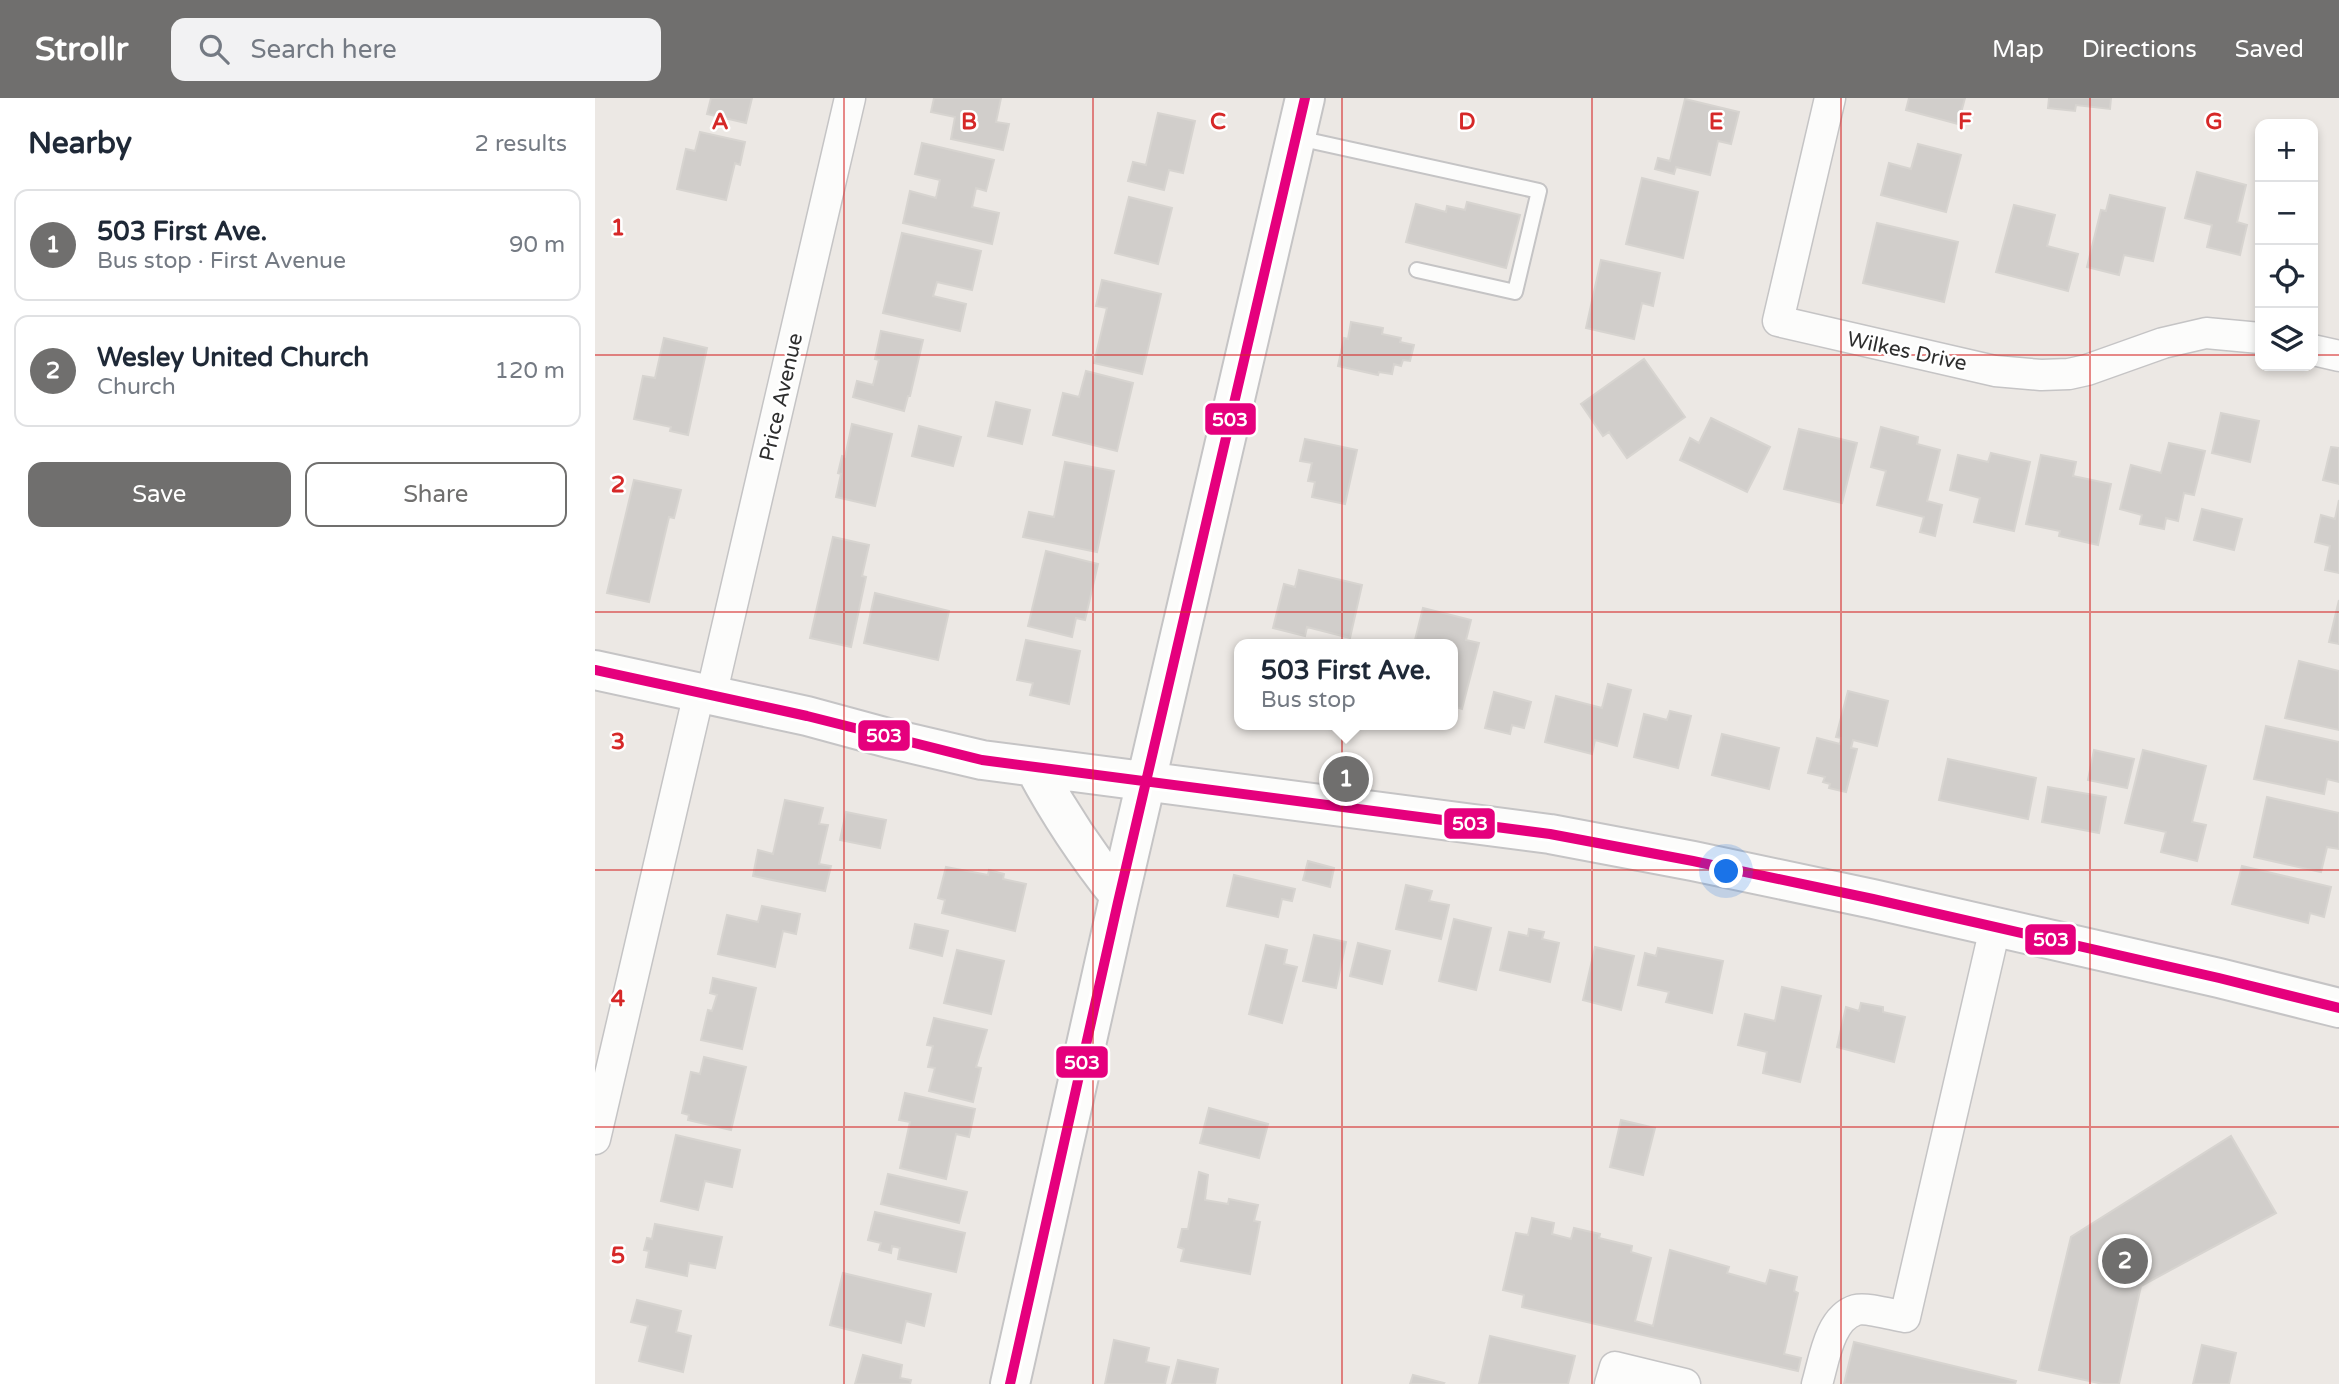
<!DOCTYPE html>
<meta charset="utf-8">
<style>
:root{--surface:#fff;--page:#f2f2f3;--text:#1f2937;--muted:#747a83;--line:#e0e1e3;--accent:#706f6e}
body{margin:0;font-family:"Varela Round",sans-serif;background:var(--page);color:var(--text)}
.controls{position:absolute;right:21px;top:21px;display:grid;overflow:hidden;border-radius:14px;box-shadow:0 4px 10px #0003}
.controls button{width:63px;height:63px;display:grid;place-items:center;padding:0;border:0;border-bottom:2px solid var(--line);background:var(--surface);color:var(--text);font:35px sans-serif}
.you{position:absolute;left:1132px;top:774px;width:24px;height:24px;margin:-18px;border:5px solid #fff;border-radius:50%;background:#1a73e8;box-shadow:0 0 0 10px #1a73e833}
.badge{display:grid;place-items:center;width:46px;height:46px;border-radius:50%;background:var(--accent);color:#fff;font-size:23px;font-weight:700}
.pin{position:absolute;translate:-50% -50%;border:4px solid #fff;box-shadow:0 2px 7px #0006}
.popup{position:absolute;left:639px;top:541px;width:224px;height:91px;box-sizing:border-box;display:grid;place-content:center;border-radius:14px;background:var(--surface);filter:drop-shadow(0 2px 5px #0005);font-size:23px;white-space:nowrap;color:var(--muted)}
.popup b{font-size:26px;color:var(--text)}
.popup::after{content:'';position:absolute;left:50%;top:100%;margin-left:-14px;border:14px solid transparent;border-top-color:var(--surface)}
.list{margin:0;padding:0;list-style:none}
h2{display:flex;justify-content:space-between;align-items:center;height:91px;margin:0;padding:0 28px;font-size:30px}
h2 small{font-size:23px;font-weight:400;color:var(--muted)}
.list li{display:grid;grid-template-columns:46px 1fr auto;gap:21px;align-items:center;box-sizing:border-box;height:112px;margin:0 14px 14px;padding:0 14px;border:2px solid var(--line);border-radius:14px}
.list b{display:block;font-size:26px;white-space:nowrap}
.list p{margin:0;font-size:23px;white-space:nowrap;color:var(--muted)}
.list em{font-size:23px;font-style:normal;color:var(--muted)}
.actions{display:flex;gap:14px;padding:21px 28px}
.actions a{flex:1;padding:16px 0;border:2px solid var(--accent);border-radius:14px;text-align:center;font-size:24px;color:var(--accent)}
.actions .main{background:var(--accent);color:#fff}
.icon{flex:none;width:38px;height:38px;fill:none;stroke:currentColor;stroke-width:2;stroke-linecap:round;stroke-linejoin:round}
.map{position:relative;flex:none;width:1744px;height:1286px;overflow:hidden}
header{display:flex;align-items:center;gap:42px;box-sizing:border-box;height:98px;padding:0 35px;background:var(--accent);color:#fff}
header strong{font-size:33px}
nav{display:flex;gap:38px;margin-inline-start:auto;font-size:24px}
.search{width:490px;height:63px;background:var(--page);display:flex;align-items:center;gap:18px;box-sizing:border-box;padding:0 24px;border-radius:14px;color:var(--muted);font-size:26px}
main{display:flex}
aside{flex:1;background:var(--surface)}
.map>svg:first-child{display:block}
.building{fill:#d1cecb;stroke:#d7d4d0;stroke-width:2}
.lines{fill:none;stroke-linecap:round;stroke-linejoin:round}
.lane-casing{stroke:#c5c4c5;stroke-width:18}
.street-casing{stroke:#c5c4c5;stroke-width:33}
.secondary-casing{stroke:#c5c4c5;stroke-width:42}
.lane{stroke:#fcfcfb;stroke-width:14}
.street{stroke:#fcfcfb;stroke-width:30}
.secondary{stroke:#fcfcfb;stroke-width:38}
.bus-1-casing{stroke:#fff;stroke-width:16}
.bus-1{stroke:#e5007d;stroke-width:10}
.grid{fill:none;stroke:#d62828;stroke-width:2;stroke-opacity:0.55}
.labels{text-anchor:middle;stroke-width:5;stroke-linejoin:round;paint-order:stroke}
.street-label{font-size:21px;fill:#2e2e2e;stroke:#fff}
.grid-label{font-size:23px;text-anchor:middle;font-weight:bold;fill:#d62828;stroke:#fff;stroke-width:5;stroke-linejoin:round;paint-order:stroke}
.line-badge{stroke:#fff;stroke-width:2.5}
.badge-label{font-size:19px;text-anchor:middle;font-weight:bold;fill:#fff}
</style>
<header>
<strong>Strollr</strong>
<div class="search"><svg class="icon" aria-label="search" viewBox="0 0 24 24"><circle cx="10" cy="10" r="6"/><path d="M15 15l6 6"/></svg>Search here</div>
<nav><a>Map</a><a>Directions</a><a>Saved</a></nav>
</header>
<main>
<aside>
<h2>Nearby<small>2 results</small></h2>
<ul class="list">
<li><span class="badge">1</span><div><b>503 First Ave.</b><p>Bus stop · First Avenue</p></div><em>90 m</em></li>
<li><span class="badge">2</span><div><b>Wesley United Church</b><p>Church</p></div><em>120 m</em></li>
</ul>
<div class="actions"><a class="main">Save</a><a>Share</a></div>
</aside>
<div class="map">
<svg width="1744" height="1286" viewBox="0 0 1744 1286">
<rect width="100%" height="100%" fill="#ece8e4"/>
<path class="building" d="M116 0H157L151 25 112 16Z
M339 0H406L401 24 414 26 408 52 356 41 360 19 336 14Z
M1314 0H1370L1363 26 1311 12Z
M1454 0H1516L1515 11 1481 7 1480 13 1453 10Z
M1090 1 1144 14 1136 46 1123 43 1115 77 1081 69 1079 76 1060 71 1063 60 1075 63Z
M563 15 600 23 588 75 574 72 569 92 533 83 538 64 551 67Z
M105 34 150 44 145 67 140 65 131 102 82 91 91 51 100 53Z
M327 45 399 62 391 93 381 90 377 109 404 115 397 146 308 125 315 93 341 100 345 82 320 76Z
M1323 46 1366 57 1351 114 1286 97 1294 65 1316 71Z
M1602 74 1651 87 1642 124 1652 127 1645 157 1612 149 1617 127 1590 120Z
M1047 80 1103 94 1088 160 1031 146Z
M1515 97 1570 110 1558 163 1529 157 1524 177 1492 169 1506 112 1511 113Z
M534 99 577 110 563 166 520 155Z
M872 104 925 117 911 170 811 144 821 106 851 114 852 108 870 112Z
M1419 107 1460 117 1452 148 1483 156 1473 193 1401 174Z
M1282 125 1363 144 1349 204 1268 185Z
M307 135 386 153 377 192 342 184 338 198 371 206 365 233 288 215Z
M1006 162 1065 175 1058 208 1047 205 1039 241 991 230Z
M507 182 566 196 547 276 499 265 512 210 501 208Z
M756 224 788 230 787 236 806 240 805 244 819 247 815 263 808 262 806 268 799 266 797 276 784 274 783 277 743 268 749 240 753 241Z
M286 233 328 242 315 298H313L309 313 258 299 262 283 278 287 284 262 280 261Z
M69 240 112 250 93 337 75 333 76 329 39 321 48 278 60 280Z
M1049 261 1090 319 1032 360 1014 334 1008 338 986 306Z
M491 273 538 285 522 353 458 337 468 295 484 299Z
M401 304 435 312 427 346 393 338Z
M1626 315 1664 323 1655 364 1617 355Z
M1116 320 1175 349 1152 394 1085 362 1095 340 1104 345Z
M257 326 297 336 280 408 241 399 246 376 243 375 247 358 250 359Z
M324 328 366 339 358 368 317 358Z
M1286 329 1323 339 1322 346 1345 352 1332 403 1347 407 1340 438 1325 434 1329 419 1282 407 1291 373 1276 369Z
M1204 331 1262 345 1247 405 1189 391Z
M710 341 762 352 750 406 717 399 720 384 713 383 717 365 705 363Z
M1574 345 1610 353 1599 397 1589 395 1583 423 1571 420 1569 431 1545 426 1547 417 1525 411 1536 367 1566 375Z
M1736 349 1744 350V386L1728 382Z
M1396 355 1435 364 1419 433 1379 424 1385 400 1355 392 1363 357 1393 364Z
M1446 357 1481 364 1478 378 1516 386 1503 447 1464 438 1465 433 1431 426Z
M470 364 519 373 502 454 428 439 434 414 459 419Z
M39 382 86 392 79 420 74 419 54 504 12 495Z
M1744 402V475L1730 472 1735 448 1720 444 1726 417 1740 421Z
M1607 411 1647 421 1639 452 1599 442Z
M238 439 274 447 267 478 271 479 256 549 215 540Z
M451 453 503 466 490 522 481 520 477 539 433 528Z
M704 472 767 487 755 540 712 529 710 538 678 530 689 486 700 489Z
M280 495 354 513 343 562 269 545Z
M1744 502V546L1734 544Z
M828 510 876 522 871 542 884 545 867 611 858 608V546H819Z
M431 542 485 553 474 606 435 597 438 585 422 582Z
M1704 563 1744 573V632L1690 620Z
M1013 586 1036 592 1022 648 1000 642 997 656 950 644 961 598 1007 610Z
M1253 593 1293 603 1282 648 1258 642 1256 650 1262 651 1251 694 1234 690 1235 686 1228 684 1230 679 1213 675 1222 640 1245 646 1246 640 1241 639Z
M899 594 936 604 929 630 917 627 915 636 890 630Z
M1075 613 1096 618 1083 670 1039 659 1049 616 1072 622Z
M1671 628 1744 644V684L1732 681 1729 696 1659 681Z
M1127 636 1184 650 1174 691 1117 677Z
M1499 652 1539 661 1532 690 1493 682Z
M1548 652 1611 668 1597 724 1611 727 1602 763 1566 754 1571 734 1530 725Z
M1353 661 1441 680 1433 721 1344 702Z
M1453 689 1511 699 1504 735 1447 724Z
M1672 699 1744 715V751L1732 749 1726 774 1659 759Z
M190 702 228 710 224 726 233 727 224 766 236 768 230 793 158 778 163 752 178 756Z
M251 714 291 722 285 750 245 742Z
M713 763 739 770 735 789 708 782Z
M1647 768 1736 789 1729 819 1715 815 1713 825 1637 806Z
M351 769 393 777 394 772 409 776 408 781 431 786 420 833 347 815 350 802 343 800Z
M639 777 700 791 697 803 687 801 683 819 632 808Z
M811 787 837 793 834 803 854 807 846 841 801 831Z
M167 808 205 816 201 836 188 833 180 869 123 856 132 817 163 824Z
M859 821 896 830 881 892 844 883Z
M320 826 353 833 347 858 315 850Z
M934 831 949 834 947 841 964 845 955 884 905 872 914 834 933 838Z
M719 837 751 844 741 890 708 883Z
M763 845 795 853 787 886 755 878Z
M671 847 692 852 689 866 702 869 687 925 654 916Z
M1000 849 1039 858 1026 912 988 902Z
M1063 850 1128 863 1117 915 1071 904 1074 894 1043 887 1050 855 1061 858Z
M362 852 409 863 396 916 349 905Z
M118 880 161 890 147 951 106 942 113 912 117 913 122 897 115 895Z
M1187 889 1226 898 1205 984 1168 975 1172 954 1143 947 1150 916 1180 923Z
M1266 905 1288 909V914L1310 919 1299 964 1242 949 1251 909 1264 913Z
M339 920 392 932 381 969 386 970 378 1004 334 993 340 970 333 969 338 948 332 947Z
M109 959 151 969 136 1032 93 1022 94 1017 87 1015 96 974 105 976Z
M310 995 380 1011 374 1039 361 1036 351 1081 305 1070 315 1024 304 1022Z
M614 1010 673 1026 664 1060 605 1045Z
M1026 1022 1060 1030 1048 1077 1015 1069Z
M81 1037 145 1052 137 1089 110 1083 103 1112 66 1103Z
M1636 1038 1681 1115 1546 1188 1524 1286H1508L1444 1272 1476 1139Z
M604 1074 613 1077 610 1102 633 1106 634 1101 663 1107 659 1123 665 1124 655 1176 586 1163 589 1151 583 1149 587 1131H593Z
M293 1076 372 1094 364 1125 286 1106Z
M280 1114 370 1135 361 1174 303 1161 305 1150 297 1148 296 1155 284 1152 286 1145 273 1142Z
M937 1120 959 1125 957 1136 976 1141 979 1130 1005 1136 1004 1140 1037 1148 1036 1154 1056 1160 1040 1223 1058 1228 1075 1152 1134 1169 1132 1175 1171 1186 1175 1172 1202 1179 1199 1193 1203 1195 1189 1256 1206 1260 1203 1273 927 1209 929 1197 908 1192 921 1135 933 1137Z
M60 1126 127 1139 120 1170 94 1165 92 1178 51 1169 54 1153 49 1152 52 1140 57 1141Z
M248 1175 336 1196 329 1228 311 1223 306 1245 235 1227Z
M42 1202 86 1213 81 1234 96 1238 88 1274 44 1263 53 1228 36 1224Z
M895 1238 980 1258 973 1286H884Z
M519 1242 554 1250 551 1264 574 1269 570 1286H510Z
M1259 1244 1421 1283 1420 1286H1249Z
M1607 1247 1641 1255 1634 1286H1598Z
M268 1257 307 1267 305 1280 316 1282 315 1286H260Z
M583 1262 623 1271 620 1286H577Z
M818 1277 849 1285 848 1286H815Z"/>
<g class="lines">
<g class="lane-casing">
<path id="lane" d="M703 40 944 93 920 194 822 172"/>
</g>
<g class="street-casing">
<path id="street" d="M1235 0 1183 223 1400 273 1446 277 1474 276 1492 272 1568 245 1611 235 1665 240
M1718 252 1744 258
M116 598 255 0
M0 1041 104 595
M1015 1286 1020 1269 1090 1286
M1222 1286C1229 1263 1234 1220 1261 1212 1271 1209 1298 1217 1310 1219L1400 830"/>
</g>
<g class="secondary-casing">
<path id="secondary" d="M0 572 212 618 293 640 387 662 955 736 1098 763 1278 801 1624 880 1744 910
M440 670C464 715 492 757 524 797
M415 1286 523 804 710 0"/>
</g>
<use href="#lane" class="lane"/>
<use href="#street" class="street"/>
<use href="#secondary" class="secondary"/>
<g class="bus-1-casing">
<path id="bus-1" d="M0 572 212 618 387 662 955 736 1098 763 1278 801 1624 880 1744 910
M415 1286 523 804 710 0"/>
</g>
<use href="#bus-1" class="bus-1"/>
</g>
<path class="grid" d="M249 0V1286M498 0V1286M747 0V1286M997 0V1286M1246 0V1286M1495 0V1286M0 257H1665M1718 257H1744M0 514H1744M0 772H1744M0 1029H1744"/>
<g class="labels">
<g class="street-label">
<text transform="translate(1312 253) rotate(12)" y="7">Wilkes Drive</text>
<text transform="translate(186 299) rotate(-77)" y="7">Price Avenue</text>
</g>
</g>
<g class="grid-label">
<text x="125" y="31">A</text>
<text x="374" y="31">B</text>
<text x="623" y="31">C</text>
<text x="872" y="31">D</text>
<text x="1121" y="31">E</text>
<text x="1370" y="31">F</text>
<text x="1619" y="31">G</text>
<text x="23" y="137">1</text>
<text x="23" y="394">2</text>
<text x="23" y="651">3</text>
<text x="23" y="908">4</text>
<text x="23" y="1165">5</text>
</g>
<g class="line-badge">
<rect x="609" y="304" width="53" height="34" rx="7" fill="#e5007d"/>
<rect x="262" y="621" width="54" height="33" rx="7" fill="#e5007d"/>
<rect x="848" y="709" width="53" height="33" rx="7" fill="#e5007d"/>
<rect x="1429" y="825" width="53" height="33" rx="7" fill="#e5007d"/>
<rect x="460" y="947" width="54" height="34" rx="7" fill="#e5007d"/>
</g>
<g class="badge-label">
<text x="635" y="328">503</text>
<text x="289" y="644">503</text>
<text x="875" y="732">503</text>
<text x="1456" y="848">503</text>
<text x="487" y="971">503</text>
</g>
</svg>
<div class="controls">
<button>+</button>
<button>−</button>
<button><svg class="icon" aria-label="locate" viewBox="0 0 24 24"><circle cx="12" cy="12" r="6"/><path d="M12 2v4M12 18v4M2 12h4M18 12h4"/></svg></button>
<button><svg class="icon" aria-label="layers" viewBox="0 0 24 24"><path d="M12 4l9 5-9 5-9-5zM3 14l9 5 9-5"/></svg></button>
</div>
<div class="you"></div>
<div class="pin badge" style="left:751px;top:681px">1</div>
<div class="popup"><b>503 First Ave.</b>Bus stop</div>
<div class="pin badge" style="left:1530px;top:1163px">2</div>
</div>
</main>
